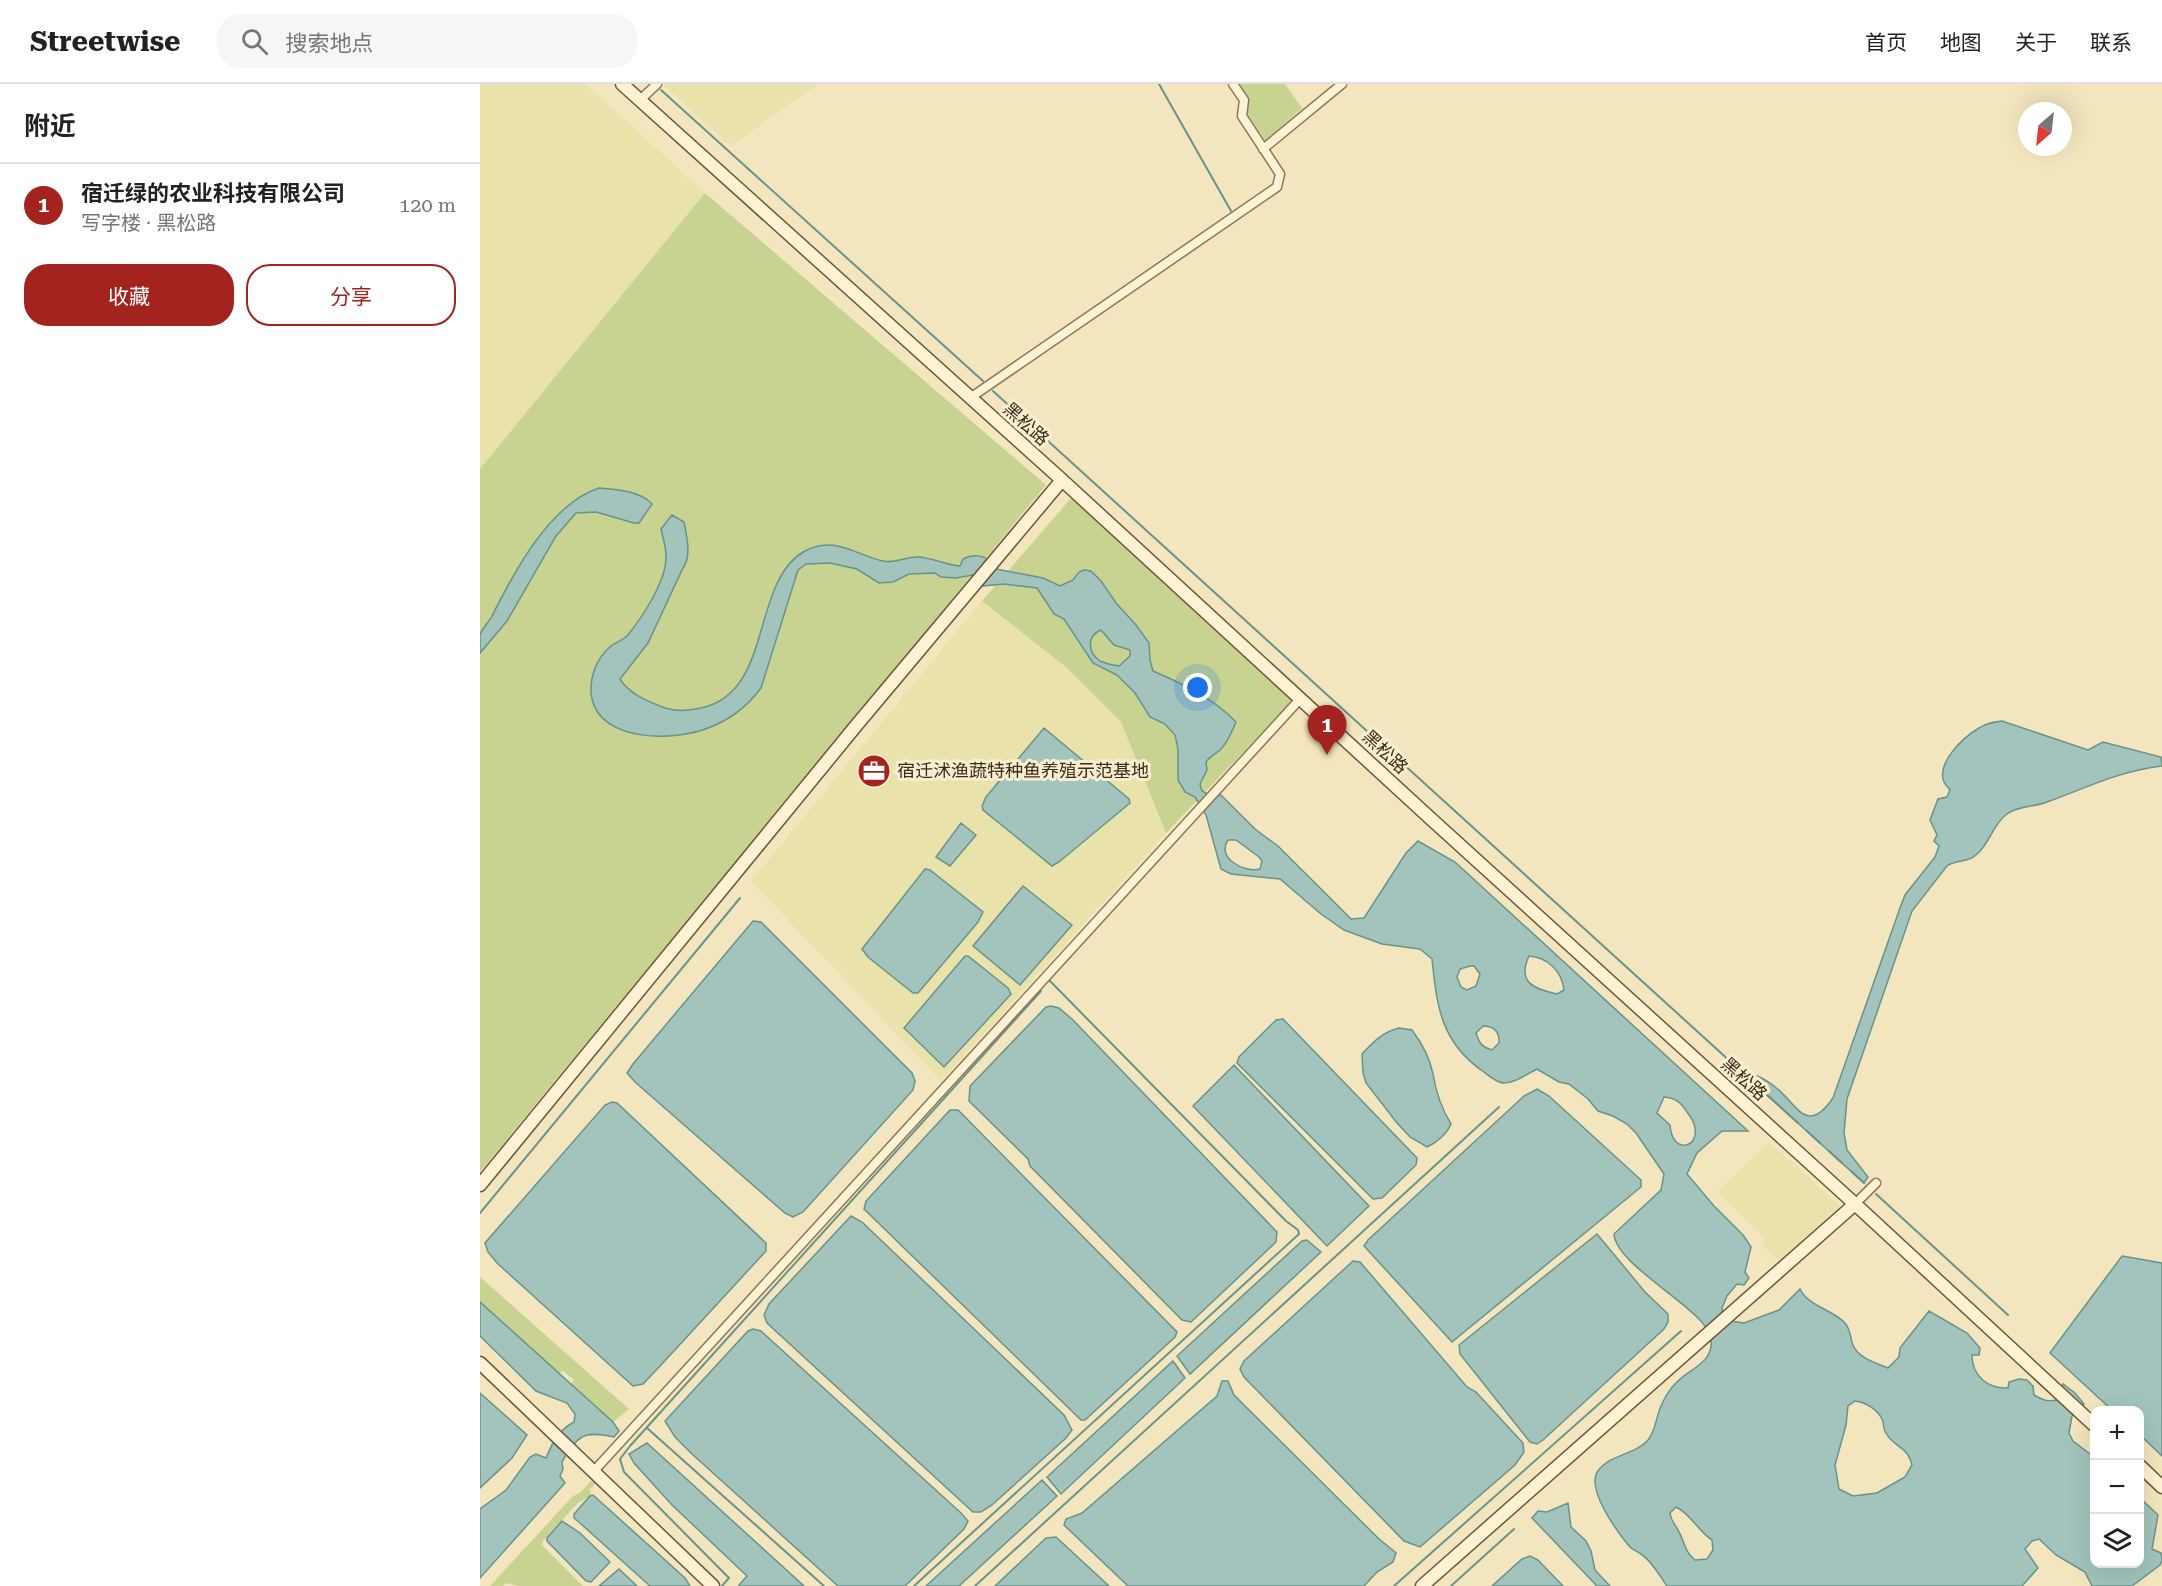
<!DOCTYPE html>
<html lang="zh">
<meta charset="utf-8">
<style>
:root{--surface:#fff;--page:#f6f6f6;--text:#222;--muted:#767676;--line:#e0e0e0;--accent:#a4231e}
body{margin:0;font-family:"Roboto Serif","Noto Sans SC",serif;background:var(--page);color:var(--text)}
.controls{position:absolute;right:18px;bottom:18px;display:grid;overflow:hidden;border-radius:12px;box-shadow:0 6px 24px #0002}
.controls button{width:54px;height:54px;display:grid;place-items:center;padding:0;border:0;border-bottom:2px solid var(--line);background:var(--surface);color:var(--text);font:30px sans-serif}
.compass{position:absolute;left:1538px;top:18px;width:54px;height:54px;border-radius:50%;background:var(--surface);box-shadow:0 6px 24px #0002;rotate:207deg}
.you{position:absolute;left:718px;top:604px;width:21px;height:21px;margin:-15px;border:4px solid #fff;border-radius:50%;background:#1a73e8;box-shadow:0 0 0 9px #1a73e833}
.badge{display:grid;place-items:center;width:39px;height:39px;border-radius:50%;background:var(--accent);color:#fff;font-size:20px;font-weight:700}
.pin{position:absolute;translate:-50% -50px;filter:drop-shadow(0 2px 3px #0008)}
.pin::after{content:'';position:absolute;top:32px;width:21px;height:18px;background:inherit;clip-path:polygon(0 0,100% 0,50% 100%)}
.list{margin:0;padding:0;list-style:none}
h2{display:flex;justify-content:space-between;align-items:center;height:78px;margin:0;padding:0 24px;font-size:26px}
h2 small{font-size:20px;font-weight:400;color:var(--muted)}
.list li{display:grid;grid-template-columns:39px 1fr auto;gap:18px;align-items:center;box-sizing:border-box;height:84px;padding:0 24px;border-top:2px solid var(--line)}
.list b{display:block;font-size:22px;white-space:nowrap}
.list p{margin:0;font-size:20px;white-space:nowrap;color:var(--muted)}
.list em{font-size:20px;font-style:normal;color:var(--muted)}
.actions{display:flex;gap:12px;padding:18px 24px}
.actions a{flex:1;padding:14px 0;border:2px solid var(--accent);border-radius:24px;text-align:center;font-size:21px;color:var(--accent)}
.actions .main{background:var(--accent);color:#fff}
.icon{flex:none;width:33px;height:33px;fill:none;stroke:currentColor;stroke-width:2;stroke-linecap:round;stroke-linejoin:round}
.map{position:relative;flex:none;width:1682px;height:1502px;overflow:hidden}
header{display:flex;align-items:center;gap:36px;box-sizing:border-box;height:84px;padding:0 30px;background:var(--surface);border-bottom:2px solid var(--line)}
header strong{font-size:28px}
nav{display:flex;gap:33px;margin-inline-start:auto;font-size:21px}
.search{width:420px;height:54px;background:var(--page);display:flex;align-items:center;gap:15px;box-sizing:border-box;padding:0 21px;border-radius:24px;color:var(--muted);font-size:22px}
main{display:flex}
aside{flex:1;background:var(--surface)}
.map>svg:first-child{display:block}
.farmland{fill:#e9e2ab}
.green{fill:#c8d291}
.water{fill:#a2c4bc;stroke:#68938a;stroke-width:1.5;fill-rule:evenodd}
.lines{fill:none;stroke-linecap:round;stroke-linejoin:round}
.stream{stroke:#68938a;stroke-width:2}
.street-casing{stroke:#8e7655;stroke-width:11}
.secondary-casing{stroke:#6f5638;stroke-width:15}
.street{stroke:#fdf2d3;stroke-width:8}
.secondary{stroke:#fdf2d3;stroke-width:12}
.labels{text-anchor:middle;stroke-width:6;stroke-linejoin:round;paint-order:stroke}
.street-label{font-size:18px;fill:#3b2c1b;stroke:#f9efcf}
.poi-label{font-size:18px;fill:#3b2c1b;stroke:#f9efcf;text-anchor:start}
</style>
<header>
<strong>Streetwise</strong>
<div class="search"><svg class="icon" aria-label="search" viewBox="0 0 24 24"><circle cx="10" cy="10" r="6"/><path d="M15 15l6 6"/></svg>搜索地点</div>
<nav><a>首页</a><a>地图</a><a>关于</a><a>联系</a></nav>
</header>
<main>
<aside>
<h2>附近<small></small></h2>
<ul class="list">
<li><span class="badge">1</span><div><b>宿迁绿的农业科技有限公司</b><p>写字楼 · 黑松路</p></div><em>120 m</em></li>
</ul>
<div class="actions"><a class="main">收藏</a><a>分享</a></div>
</aside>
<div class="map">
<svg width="1682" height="1502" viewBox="0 0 1682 1502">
<rect width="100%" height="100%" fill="#f3e6be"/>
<path class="farmland" d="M0 0H106L225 109 0 385Z
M186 0H338L251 62 184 1Z
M502 517 586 583 641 638 686 749 461 997 271 797Z
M1289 1058 1360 1122 1299 1177 1281 1159 1285 1154 1238 1108Z"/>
<path class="green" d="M758 0H805L822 24 785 56 768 31V14Z
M225 109 566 401 0 1088V385Z
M592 413 811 612 810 619 686 749 641 638 586 583 502 517Z
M0 1193 149 1325 133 1338 91 1300 94 1296 83 1287 79 1290 0 1218Z
M115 1393 117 1398 110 1405 111 1411 98 1419 63 1457 62 1461 103 1502H38L26 1499 23 1502H10L93 1412 100 1409Z"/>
<path class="water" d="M119 404C135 405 161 407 172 420L159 439H154L116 428 96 429 76 452 27 537 0 569C0 564 0 556 0 551 2 544 9 538 12 532 34 488 70 420 119 404Z
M192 431 204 438C207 454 212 472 202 486L168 559 140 595C149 610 169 618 185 624 197 628 208 627 221 624 294 609 270 497 325 467 355 451 375 471 403 477 415 480 427 472 439 473 453 474 466 481 480 482L483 475C494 470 501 471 511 477L499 492 493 491 476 494 461 493 455 489 429 490 413 498 399 499 377 485 350 479 326 480 318 486 281 604C267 623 250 636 228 644 195 657 122 659 112 615 108 596 116 574 131 562 136 558 142 557 147 552 162 534 187 496 186 472 186 463 183 454 181 445Z
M516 485 563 494 580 502 593 496 599 488 604 486 611 487 621 497 636 519 656 541 669 559 670 576 673 587C703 600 733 614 756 638 752 647 748 658 741 665 736 670 730 672 726 678L727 686 720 700 722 707 733 713 741 711 775 745 798 762 871 835 884 834 926 769 938 757 975 778 1268 1047H1242L1217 1069 1207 1090 1234 1122 1263 1151 1271 1163 1265 1188 1269 1194 1264 1201 1257 1200 1247 1212 1242 1224 1243 1231 1251 1237 1264 1239 1299 1226 1320 1205C1329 1223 1352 1225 1365 1239 1371 1246 1370 1254 1373 1261 1378 1274 1396 1279 1408 1284L1419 1273 1420 1264 1449 1227 1487 1249 1500 1264 1499 1271H1492C1492 1292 1508 1305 1528 1304L1529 1298 1539 1295 1547 1296 1553 1302 1554 1311C1562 1316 1568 1318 1577 1316L1583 1300 1595 1309 1604 1320 1592 1332 1589 1349 1593 1357 1614 1373V1480H1660V1414L1678 1431 1672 1465 1681 1469 1682 1476 1680 1481 1652 1502H1612L1605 1488 1576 1471 1559 1455 1552 1457 1545 1465 1558 1484 1542 1502H1187C1179 1491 1172 1477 1161 1470 1157 1467 1153 1466 1150 1463 1138 1449 1105 1404 1118 1387 1130 1370 1155 1371 1168 1356 1176 1346 1176 1333 1181 1322 1184 1315 1190 1305 1196 1299 1209 1284 1234 1280 1231 1255 1228 1226 1136 1183 1134 1150L1181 1106 1184 1090 1156 1049 1147 1040 1133 1032 1118 1027 1108 1015 1089 1000 1079 998 1057 985C1047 990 1035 999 1023 999 1016 998 1009 992 1004 988 961 959 957 923 952 875L940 865 902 860 864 846 841 830 800 795 751 790 741 785 726 731 715 713 705 708 698 696V665L695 651 685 640 670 633 655 609 637 591 613 579 584 535 574 530 557 504 524 500 502 502ZM621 546 634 561 650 566V572L639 582C633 581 626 580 620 577 608 569 606 552 621 546ZM748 756H756L779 773 782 777 780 785C764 789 736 774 748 756ZM1049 872C1067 873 1082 887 1084 906L1077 910C1053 905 1037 898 1049 872ZM990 882H994L1000 890 996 902 987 906 981 903 977 893 980 885ZM1003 942C1014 942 1020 948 1019 959L1012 966C1002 963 999 959 996 949ZM1184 1013C1195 1014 1201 1018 1207 1028 1209 1031 1213 1036 1214 1040 1222 1064 1192 1072 1190 1041L1177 1029ZM1375 1317C1385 1318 1397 1325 1402 1335 1404 1339 1403 1345 1406 1349 1414 1364 1427 1361 1432 1381L1425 1393 1397 1409 1373 1412 1359 1405 1355 1381 1366 1341 1368 1322ZM1196 1423C1211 1430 1218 1447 1232 1456L1233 1466 1227 1475 1215 1476C1204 1467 1205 1458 1198 1446 1195 1440 1191 1437 1190 1429Z
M1522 637 1608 666 1623 658 1681 673 1682 682C1639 687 1606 704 1567 718 1555 723 1537 722 1527 730 1512 741 1510 760 1496 771 1488 779 1476 775 1467 782L1432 827 1367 1015 1364 1049 1367 1066 1388 1093 1384 1099 1256 983C1269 988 1283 993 1294 1002 1317 1019 1326 1053 1353 1014L1420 824 1425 811 1455 773 1459 762 1454 757 1457 751 1450 736 1458 715 1467 713 1470 706C1468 703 1465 701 1464 698 1456 678 1484 653 1499 644 1506 639 1514 638 1522 637Z
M564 644 649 715 650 719 579 778 572 782 503 726 502 722 506 713Z
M481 739 496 751 470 782 456 773Z
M445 785 450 786 503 828 498 838 444 902 438 909H433L388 873 382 865Z
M543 802 592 841 540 901 493 862Z
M273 837 281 838 432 989 435 997 433 1006 323 1128 313 1133 305 1129 155 998 147 989 153 980Z
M485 872H488L528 904 531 910 464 983 424 944Z
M571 922 579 924 593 936 797 1148 796 1158 711 1238 702 1236 550 1082 548 1075 489 1017 490 1002 566 923Z
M803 935 937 1074 936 1081 902 1114 893 1115 757 979 759 973 796 936Z
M919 944 932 946C941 958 950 975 953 990 956 1008 961 1024 971 1040 967 1050 956 1059 947 1063L930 1053 917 1039 886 999 883 989 882 970C894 957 903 948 919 944Z
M754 981 889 1122 847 1162 713 1022Z
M1057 1005 1069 1012 1161 1096V1103L972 1258 884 1162 888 1156 1044 1012Z
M132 1018 137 1019 286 1159V1167L181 1281 163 1300 153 1302 17 1179 8 1168 5 1159 125 1021Z
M470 1026H478L487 1035 697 1248 695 1253 605 1336H601L384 1125 386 1117Z
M371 1132 382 1138 584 1331 592 1346 586 1354 512 1421 501 1428H493L287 1239 284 1231 289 1220Z
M1117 1150 1165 1208 1188 1230V1238L1184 1245 1063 1356 1057 1360 1050 1358 980 1270 979 1261Z
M827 1156 841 1168 710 1290 697 1272 822 1157Z
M1642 1172 1682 1179V1372L1660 1351V1326H1632L1570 1269Z
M873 1177 880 1178 987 1303 996 1308 1043 1359 1044 1368 1035 1381 940 1463 924 1457 764 1293 760 1285 764 1277Z
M0 1218 133 1338 139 1347 134 1353C102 1346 98 1352 82 1378L83 1385 80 1392 85 1399 0 1494V1425L26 1406 50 1373 56 1370 66 1374C73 1357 78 1347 94 1338L95 1330 87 1319 56 1307 0 1252Z
M273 1245 281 1247 481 1429 488 1437 484 1445 425 1502H358L212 1370 195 1353 185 1337 268 1247Z
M693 1277 705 1294 581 1410 567 1393Z
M742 1297H748L754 1311 898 1454 916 1469 913 1478 897 1488 884 1502H648L584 1441 586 1435 602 1429 737 1312Z
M0 1309 47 1351 32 1374 0 1404Z
M167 1359 324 1502H261L259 1501 267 1492 192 1421 154 1379 149 1370Z
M562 1396 577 1412 479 1502H446Z
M113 1411 205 1494 210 1502H170L101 1440 94 1434V1430L110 1412Z
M1088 1419 1091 1443 1106 1457 1111 1467 1115 1486 1130 1502H1117L1052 1434 1058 1427 1067 1428Z
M82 1437 100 1449 130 1478 111 1498 106 1497 67 1457V1454Z
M576 1453 629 1502H515L566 1454Z
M1050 1472 1058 1476 1083 1502H1012L1042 1475Z
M139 1485 157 1502H119Z"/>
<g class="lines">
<path class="stream" d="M679 0 751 127
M181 6 503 297
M513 307 1318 1039
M1327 1047 1340 1059
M1349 1067 1362 1079
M1371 1087 1384 1099
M1396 1110 1528 1231
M0 1129 260 814
M167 1344 344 1502
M242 1502 249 1494 144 1388 140 1375 150 1362 561 907
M434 1502 819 1150 818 1146 806 1137 570 897
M495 1502 1019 1023
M914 1502 1201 1247
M971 1502 1034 1445"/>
<g class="street-casing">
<path id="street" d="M160 16 177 0
M783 65 862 0
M490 314 797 103 800 90 762 32 764 16 753 0
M1375 1120 1396 1099
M114 1387 820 615"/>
</g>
<g class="secondary-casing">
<path id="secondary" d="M142 0 582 396 950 734 1375 1120 1614 1341
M0 1101 375 643 582 396
M0 1279 233 1502
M1660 1382 1682 1403
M942 1502 1375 1120"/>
</g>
<use href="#street" class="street"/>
<use href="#secondary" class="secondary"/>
</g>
<defs>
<g id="office-disc" transform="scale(1.725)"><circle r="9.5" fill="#a4231e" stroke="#f9efcf"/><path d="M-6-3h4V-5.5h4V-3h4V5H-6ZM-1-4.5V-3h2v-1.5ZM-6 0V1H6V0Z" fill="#fff"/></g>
</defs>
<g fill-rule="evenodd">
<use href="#office-disc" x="394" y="687"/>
</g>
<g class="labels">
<g class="street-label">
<text transform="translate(546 340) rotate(42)" y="6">黑松路</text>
<text transform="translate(905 668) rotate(43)" y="6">黑松路</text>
<text transform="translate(1264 995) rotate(42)" y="6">黑松路</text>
</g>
<g class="poi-label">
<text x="417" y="693">宿迁沭渔蔬特种鱼养殖示范基地</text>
</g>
</g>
</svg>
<div class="controls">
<button>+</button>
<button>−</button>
<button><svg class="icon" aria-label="layers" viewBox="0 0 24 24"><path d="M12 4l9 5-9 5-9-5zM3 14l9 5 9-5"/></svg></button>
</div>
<svg class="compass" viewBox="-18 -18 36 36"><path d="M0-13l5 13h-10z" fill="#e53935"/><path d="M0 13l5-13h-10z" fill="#767676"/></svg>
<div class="you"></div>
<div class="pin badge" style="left:847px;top:671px">1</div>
</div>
</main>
